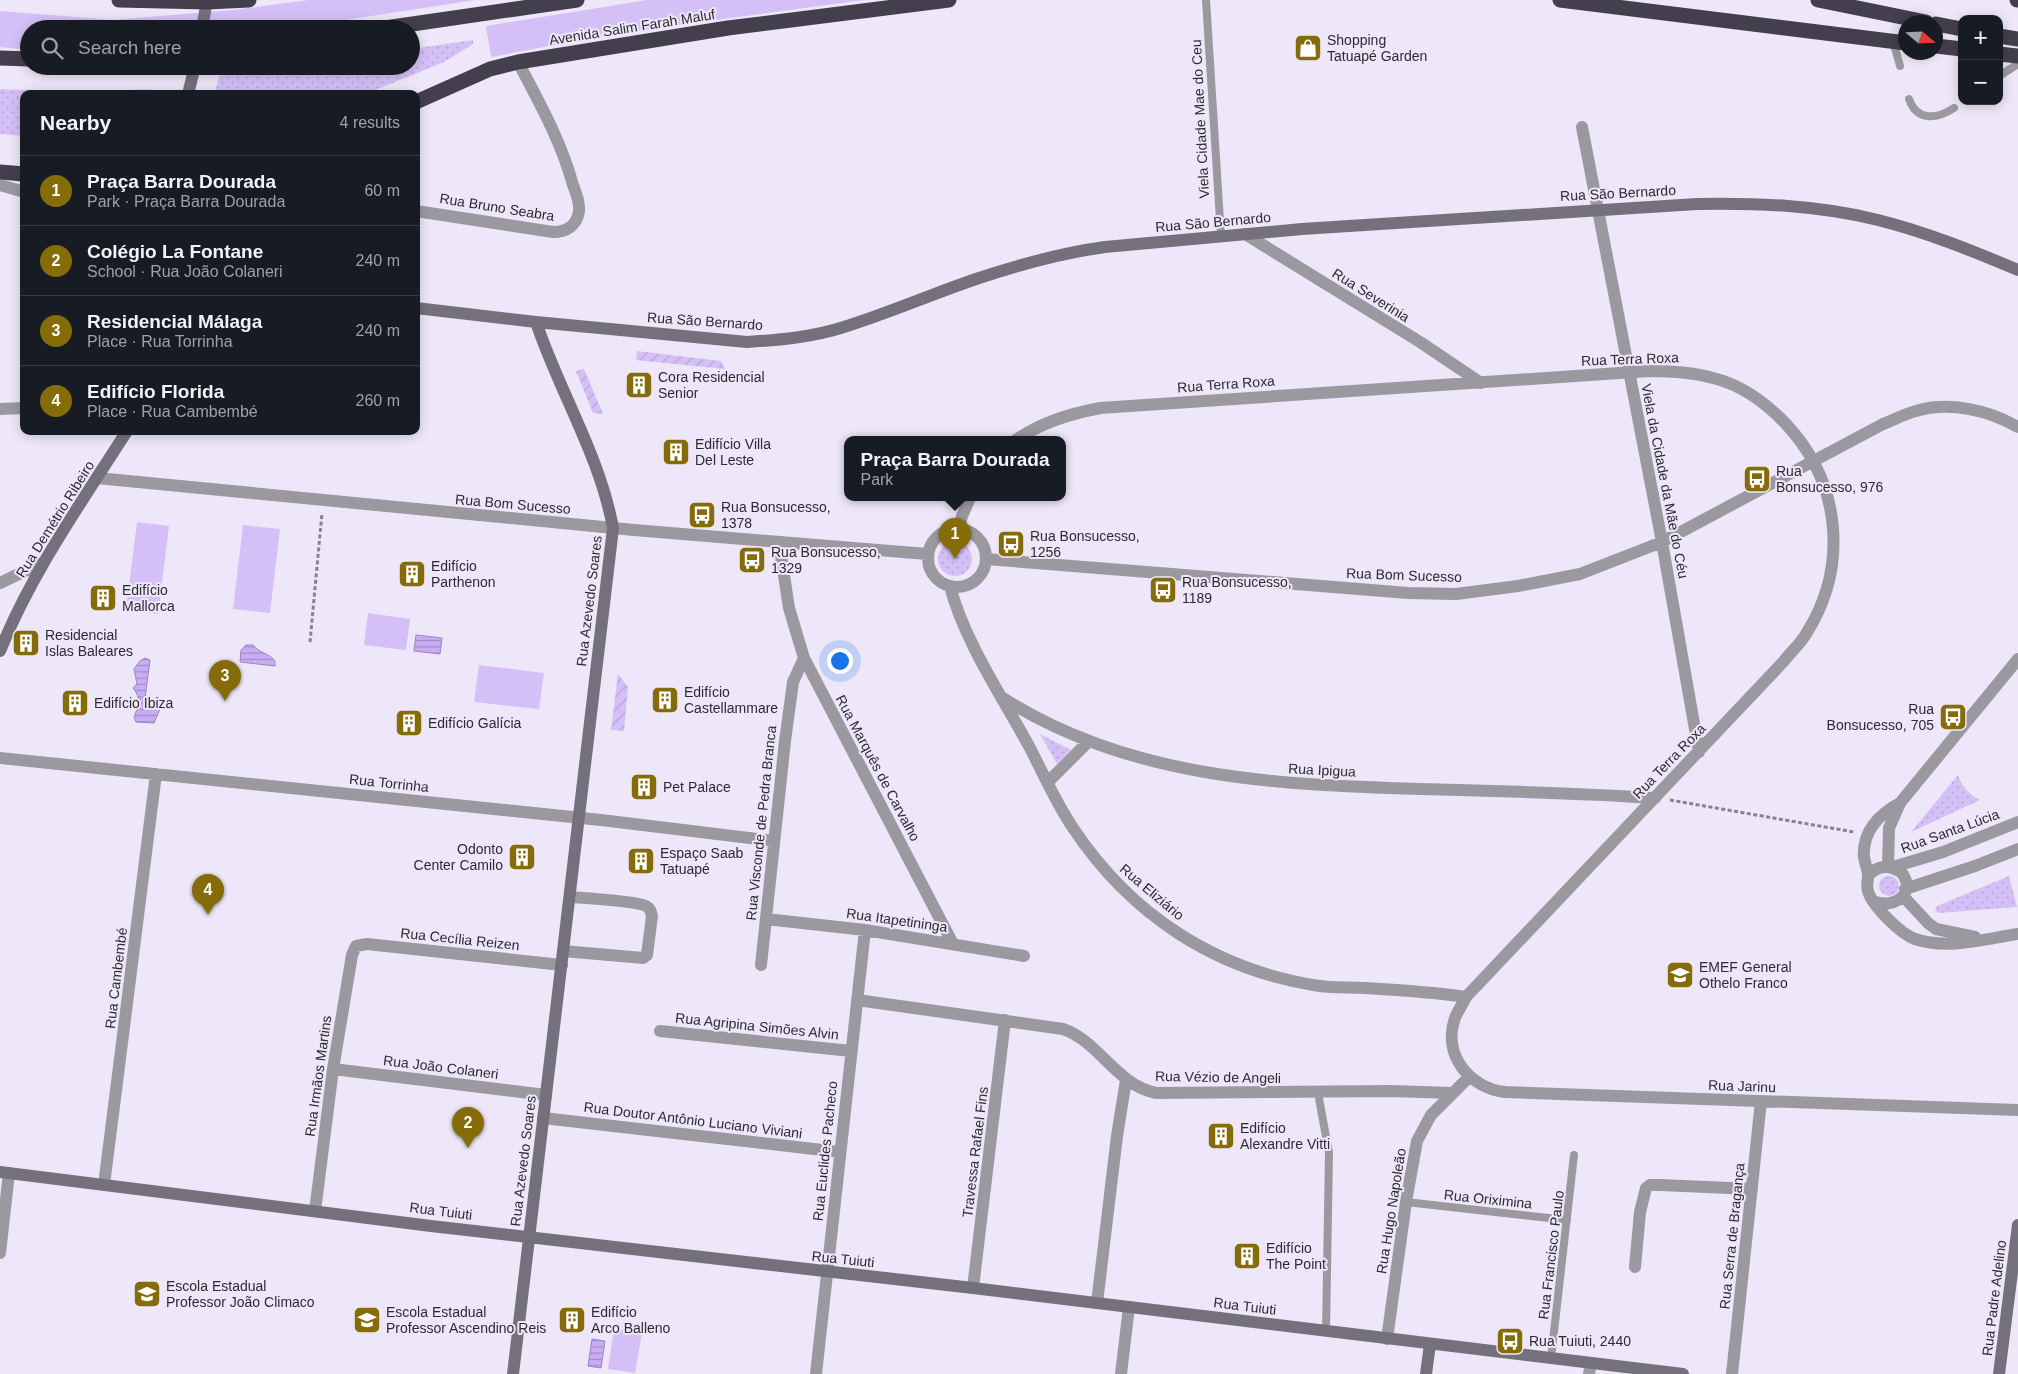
<!DOCTYPE html>
<meta charset="utf-8">
<style>
:root{--surface:#171b24;--page:#20242c;--text:#f1f3f6;--muted:#9ea1a6;--line:#363941;--accent:#866c08}
body{margin:0;font-family:Arial,sans-serif;background:var(--page);color:var(--text)}
.controls{position:absolute;right:15px;top:15px;display:grid;overflow:hidden;border-radius:10px;box-shadow:0 2px 12px #0003}
.controls button{width:45px;height:45px;display:grid;place-items:center;padding:0;border:0;border-bottom:1px solid var(--line);background:var(--surface);color:var(--text);font:25px sans-serif}
.compass{position:absolute;left:1898px;top:15px;width:45px;height:45px;border-radius:50%;background:var(--surface);box-shadow:0 2px 12px #0003;rotate:109deg}
.you{position:absolute;left:839px;top:660px;width:18px;height:18px;margin:-12px;border:4px solid #fff;border-radius:50%;background:#1a73e8;box-shadow:0 0 0 8px #1a73e833}
.badge{display:grid;place-items:center;width:32px;height:32px;border-radius:50%;background:var(--accent);color:#fff;font-size:16px;font-weight:700}
.pin{position:absolute;translate:-50% -41px;filter:drop-shadow(0 1px 2px #0008)}
.pin::after{content:'';position:absolute;top:26px;width:18px;height:15px;background:inherit;clip-path:polygon(0 0,100% 0,50% 100%)}
.popup{position:absolute;left:844px;top:436px;width:222px;height:65px;box-sizing:border-box;display:grid;place-content:center;border-radius:10px;background:var(--surface);filter:drop-shadow(0 1px 4px #0005);font-size:16px;white-space:nowrap;color:var(--muted)}
.popup b{font-size:19px;color:var(--text)}
.popup::after{content:'';position:absolute;left:50%;top:100%;margin-left:-10px;border:10px solid transparent;border-top-color:var(--surface)}
.list{margin:0;padding:0;list-style:none}
h2{display:flex;justify-content:space-between;align-items:center;height:65px;margin:0;padding:0 20px;font-size:21px}
h2 small{font-size:16px;font-weight:400;color:var(--muted)}
.list li{display:grid;grid-template-columns:32px 1fr auto;gap:15px;align-items:center;box-sizing:border-box;height:70px;padding:0 20px;border-top:1px solid var(--line)}
.list b{display:block;font-size:19px;white-space:nowrap}
.list p{margin:0;font-size:16px;white-space:nowrap;color:var(--muted)}
.list em{font-size:16px;font-style:normal;color:var(--muted)}
.icon{flex:none;width:28px;height:28px;fill:none;stroke:currentColor;stroke-width:2;stroke-linecap:round;stroke-linejoin:round}
.map{position:relative;flex:none;width:2018px;height:1374px;overflow:hidden}
.search{position:absolute;background:var(--surface);box-shadow:0 2px 12px #0003;left:20px;top:20px;width:400px;height:55px;display:flex;align-items:center;gap:12px;box-sizing:border-box;padding:0 18px;border-radius:28px;color:var(--muted);font-size:19px}
.panel{position:absolute;background:var(--surface);box-shadow:0 2px 12px #0003;left:20px;top:90px;width:400px;height:345px;border-radius:10px}
.map>svg:first-child{display:block}
.grass{fill:#d4c0f7}
.park{fill:url(#park-dots)}
.garden{fill:url(#garden-furrows)}
.water{fill:url(#water-rules);stroke:#9a86bb}
.lines{fill:none;stroke-linecap:round;stroke-linejoin:round}
.path{stroke:#86828e;stroke-width:3;stroke-dasharray:4 2.5;stroke-linecap:butt}
.lane{stroke:#9b99a0;stroke-width:8}
.street{stroke:#9b99a0;stroke-width:12}
.secondary{stroke:#75717c;stroke-width:12}
.highway{stroke:#443f4d;stroke-width:15}
.labels{text-anchor:middle;stroke-width:4;stroke-linejoin:round;paint-order:stroke}
.street-label{font-size:14px;fill:#2d2a31;stroke:#ede7f9}
.poi-label{font-size:14px;fill:#2d2a31;stroke:#ede7f9;text-anchor:start}
</style>
<div class="map">
<svg width="2018" height="1374" viewBox="0 0 2018 1374">
<defs>
<pattern id="park-dots" width="8" height="8" patternUnits="userSpaceOnUse" patternTransform="scale(1.25)"><rect width="8" height="8" fill="#d4c0f7"/><path d="M2 2h.1M6 6h.1" fill="none" stroke="#b6a5d4" stroke-width="1.8" stroke-linecap="round"/></pattern>
<pattern id="garden-furrows" width="10" height="10" patternUnits="userSpaceOnUse" patternTransform="scale(1.25)"><rect width="10" height="10" fill="#d4c0f7"/><path d="M-1 1l2-2M0 10L10 0M9 11l2-2" fill="none" stroke="#b6a5d4"/></pattern>
<pattern id="water-rules" width="6" height="5" patternUnits="userSpaceOnUse" patternTransform="scale(1.25)"><rect width="6" height="5" fill="#c8adf6"/><path d="M0 2.5h6" fill="none" stroke="#a38dc8"/></pattern>
</defs>
<rect width="100%" height="100%" fill="#ede7f9"/>
<path class="grass" d="M309 0H475L287 29H29V50L0 47V11L113 20 233 10Z
M647 0H864L613 34 491 57 486 26Z
M137 522 169 526 158 614 126 610Z
M243 525 280 529 270 613 233 609Z
M368 613 410 619 406 650 364 645Z
M479 665 544 673 539 709 474 702Z
M614 1329 642 1333 635 1373 608 1369Z"/>
<path class="park" d="M473 40V44L444 62 365 94H215L219 76 288 66H411V49Z
M0 89 80 92 151 89 149 94H24V136L0 134Z
M938 559a17 17 0 1 1 34 0a17 17 0 1 1-34 0Z
M1040 734 1071 750 1057 764Z
M1958 775C1962 787 1969 794 1980 800L1911 832Z
M2009 876 2017 907 1939 913 1935 911 1937 906Z
M1879 886a10 10 0 1 1 20 0a10 10 0 1 1-20 0Z"/>
<path class="garden" d="M637 351 721 361 725 369 636 360Z
M584 369 603 414 593 413 576 371Z
M618 674 628 687 624 731 611 730Z"/>
<path class="water" d="M416 635 442 638 440 654 414 651Z
M246 645H253C259 653 269 653 275 661V666L240 662 241 650Z
M145 658 150 660 144 706 160 709 154 723 136 722 134 717C139 704 142 700 133 688L137 684 134 669 140 661Z
M592 1339 605 1341 601 1368 588 1366Z"/>
<g class="lines">
<path class="path" d="M310 642 322 513
M1670 800 1854 832"/>
<path class="lane" d="M1206 0 1221 236
M1893 41 1900 66
M1999 76 2018 64
M1909 99C1917 122 1937 119 1954 108
M1318 1093 1329 1153 1326 1331
M1406 1202 1567 1220
M1551 1358 1574 1155"/>
<path class="street" d="M1582 127 1662 542 1699 752
M0 185 24 192
M416 211 553 232C566 232 577 226 579 211 580 202 576 193 573 185 561 141 539 102 518 62
M1245 234 1420 342 1481 383
M0 409 24 408
M1016 440C1042 422 1070 414 1100 408L1649 371C1671 371 1692 372 1713 378 1742 385 1766 403 1786 424 1841 483 1849 566 1806 634 1800 644 1791 652 1784 661L1466 997C1463 1004 1458 1010 1455 1018 1442 1054 1469 1088 1505 1092L2018 1110
M97 478 634 530 927 554
M959 528 962 516 970 498
M928 558a29 29 0 1 1 58 0a29 29 0 1 1-58 0Z
M779 543 789 608 804 658 953 944
M986 559 1408 593 1456 594 1518 586 1580 574 1662 542 1883 424C1894 420 1904 414 1916 411 1949 401 1988 410 2018 427
M0 583 42 563
M950 586C964 641 1003 698 1030 748 1044 775 1056 803 1073 828 1131 915 1215 970 1319 986 1334 988 1350 987 1365 988 1399 990 1432 992 1466 997
M1003 698C1128 778 1277 785 1421 789 1499 791 1577 793 1655 798
M0 758 601 820 774 841
M1048 782 1088 742
M1900 803C1879 814 1862 832 1864 857 1865 864 1868 870 1868 876 1868 882 1866 885 1868 891 1872 906 1901 934 1915 939 1948 950 1985 939 2018 934
M1888 866 1889 828 1900 803 2018 659
M1893 867 1943 852 2018 822
M1868 876C1877 865 1890 864 1902 873 1917 894 1893 910 1873 901
M1905 889 1975 866 2018 849
M1903 896 1928 923 1936 929 1975 937
M766 919 865 930 1024 956
M563 951 643 958 647 955 652 916C651 912 650 908 646 906 636 901 584 898 570 897
M761 965 785 741 793 682 804 658
M857 1000 1063 1029C1099 1041 1116 1085 1156 1093L1391 1091 1452 1093
M660 1031 851 1051
M333 1069 546 1095
M543 1118 840 1152
M104 1185 156 774
M315 1211 333 1069 352 955 356 946 367 944 562 965
M0 1253 9 1173
M1635 1267 1640 1212 1646 1188 1650 1185H1660L1752 1189
M973 1288 1005 1020
M1097 1303 1117 1136 1126 1080
M1387 1339 1406 1202 1417 1141 1431 1115 1468 1078
M816 1374 865 930
M1121 1374 1129 1307
M1589 1374 1591 1363
M1732 1374 1761 1101"/>
<path class="secondary" d="M202 29 207 0
M188 94 195 66
M416 308 536 322 747 342C780 340 813 337 844 327 889 313 932 294 976 279 1018 265 1061 253 1105 247L1302 229 1697 204C1757 203 1819 205 1878 220 1926 232 1973 251 2018 270
M0 651C32 572 81 503 127 431
M0 1172 431 1226 973 1288 1683 1374
M513 1374 613 528C600 456 559 391 536 322
M1426 1374 1430 1344
M1999 1374 2018 1225"/>
<path class="highway" d="M119 0 207 2 249 0
M1560 0 1906 43
M1818 0 1926 22
M2017 0H2018
M1936 24 1962 29
M378 29 577 0
M1999 36 2018 39
M1936 46 1962 49
M1999 54 2018 56
M0 58 29 59
M416 102 490 69 518 62 728 28 949 0
M0 172 24 174"/>
</g>
<defs>
<g id="shop-square" transform="scale(1.4375)"><rect x="-9" y="-9" width="18" height="18" rx="4" fill="#866c08" stroke="#ede7f9"/><path d="M-5-2.5h2.3a2.7 3.5 0 0 1 5.4 0H5L5.5 6h-11ZM-1.5-2.5h3a1.5 2.3 0 0 0-3 0Z" fill="#fff"/></g>
<g id="building-square" transform="scale(1.4375)"><rect x="-9" y="-9" width="18" height="18" rx="4" fill="#866c08" stroke="#ede7f9"/><path d="M-4-6H4V6H1V3H-1V6H-4ZM-2.5-4.3h1.7v1.8h-1.7ZM.8-4.3h1.7v1.8H.8ZM-2.5-1h1.7V.8h-1.7ZM.8-1h1.7V.8H.8Z" fill="#fff"/></g>
<g id="bus-square" transform="scale(1.4375)"><rect x="-9" y="-9" width="18" height="18" rx="4" fill="#866c08" stroke="#ede7f9"/><path d="M-5-6H5V4H4V6H2V4H-2V6H-4V4H-5ZM-3.5-4V0h7V-4ZM-3.5 1.2v1.5H-2V1.2ZM2 1.2v1.5H3.5V1.2Z" fill="#fff"/></g>
<g id="school-square" transform="scale(1.4375)"><rect x="-9" y="-9" width="18" height="18" rx="4" fill="#866c08" stroke="#ede7f9"/><path d="M0-5L7-2L0 1L-7-2ZM-4 1L0 2.5L4 1V4Q0 6-4 4Z" fill="#fff"/></g>
</defs>
<g fill-rule="evenodd">
<use href="#shop-square" x="1308" y="48"/>
<use href="#building-square" x="639" y="385"/>
<use href="#building-square" x="676" y="452"/>
<use href="#bus-square" x="1757" y="479"/>
<use href="#bus-square" x="702" y="515"/>
<use href="#bus-square" x="1011" y="544"/>
<use href="#bus-square" x="752" y="560"/>
<use href="#building-square" x="412" y="574"/>
<use href="#bus-square" x="1163" y="590"/>
<use href="#building-square" x="103" y="598"/>
<use href="#building-square" x="26" y="643"/>
<use href="#building-square" x="665" y="700"/>
<use href="#building-square" x="75" y="703"/>
<use href="#bus-square" x="1953" y="717"/>
<use href="#building-square" x="409" y="723"/>
<use href="#building-square" x="644" y="787"/>
<use href="#building-square" x="522" y="857"/>
<use href="#building-square" x="641" y="861"/>
<use href="#school-square" x="1680" y="975"/>
<use href="#building-square" x="1221" y="1136"/>
<use href="#building-square" x="1247" y="1256"/>
<use href="#school-square" x="147" y="1294"/>
<use href="#school-square" x="367" y="1320"/>
<use href="#building-square" x="572" y="1320"/>
<use href="#bus-square" x="1510" y="1341"/>
</g>
<g class="labels">
<g class="street-label">
<text transform="translate(632 27) rotate(-9)" y="5">Avenida Salim Farah Maluf</text>
<text transform="translate(1200 119) rotate(-93)" y="5">Viela Cidade Mae do Ceu</text>
<text transform="translate(1618 193) rotate(-3)" y="5">Rua São Bernardo</text>
<text transform="translate(497 207) rotate(9)" y="5">Rua Bruno Seabra</text>
<text transform="translate(1213 222) rotate(-5)" y="5">Rua São Bernardo</text>
<text transform="translate(1371 295) rotate(32)" y="5">Rua Severinia</text>
<text transform="translate(705 321) rotate(4)" y="5">Rua São Bernardo</text>
<text transform="translate(1630 359) rotate(-2)" y="5">Rua Terra Roxa</text>
<text transform="translate(1226 384) rotate(-4)" y="5">Rua Terra Roxa</text>
<text transform="translate(1665 481) rotate(79)" y="5">Viela da Cidade da Mãe do Céu</text>
<text transform="translate(513 504) rotate(5)" y="5">Rua Bom Sucesso</text>
<text transform="translate(55 519) rotate(-58)" y="5">Rua Demétrio Ribeiro</text>
<text transform="translate(1404 575) rotate(2)" y="5">Rua Bom Sucesso</text>
<text transform="translate(589 601) rotate(-83)" y="5">Rua Azevedo Soares</text>
<text transform="translate(1669 761) rotate(-46)" y="5">Rua Terra Roxa</text>
<text transform="translate(878 768) rotate(62)" y="5">Rua Marquês de Carvalho</text>
<text transform="translate(1322 770) rotate(3)" y="5">Rua Ipigua</text>
<text transform="translate(389 783) rotate(6)" y="5">Rua Torrinha</text>
<text transform="translate(761 823) rotate(-84)" y="5">Rua Visconde de Pedra Branca</text>
<text transform="translate(1950 831) rotate(-20)" y="5">Rua Santa Lúcia</text>
<text transform="translate(1152 892) rotate(40)" y="5">Rua Eliziário</text>
<text transform="translate(897 920) rotate(8)" y="5">Rua Itapetininga</text>
<text transform="translate(460 939) rotate(6)" y="5">Rua Cecília Reizen</text>
<text transform="translate(116 978) rotate(-83)" y="5">Rua Cambembé</text>
<text transform="translate(757 1026) rotate(6)" y="5">Rua Agripina Simões Alvin</text>
<text transform="translate(441 1067) rotate(7)" y="5">Rua João Colaneri</text>
<text transform="translate(318 1076) rotate(-82)" y="5">Rua Irmãos Martins</text>
<text transform="translate(1218 1077) rotate(1)" y="5">Rua Vézio de Angeli</text>
<text transform="translate(1742 1086) rotate(2)" y="5">Rua Jarinu</text>
<text transform="translate(693 1120) rotate(7)" y="5">Rua Doutor Antônio Luciano Viviani</text>
<text transform="translate(825 1151) rotate(-84)" y="5">Rua Euclides Pacheco</text>
<text transform="translate(975 1152) rotate(-83)" y="5">Travessa Rafael Fins</text>
<text transform="translate(523 1161) rotate(-83)" y="5">Rua Azevedo Soares</text>
<text transform="translate(1488 1199) rotate(6)" y="5">Rua Oriximina</text>
<text transform="translate(441 1211) rotate(7)" y="5">Rua Tuiuti</text>
<text transform="translate(1391 1211) rotate(-81)" y="5">Rua Hugo Napoleão</text>
<text transform="translate(1732 1236) rotate(-84)" y="5">Rua Serra de Bragança</text>
<text transform="translate(1551 1255) rotate(-83)" y="5">Rua Francisco Paulo</text>
<text transform="translate(843 1259) rotate(6)" y="5">Rua Tuiuti</text>
<text transform="translate(1994 1298) rotate(-83)" y="5">Rua Padre Adelino</text>
<text transform="translate(1245 1306) rotate(7)" y="5">Rua Tuiuti</text>
</g>
<g class="poi-label">
<text x="1327" y="45">Shopping<tspan x="1327" dy="16">Tatuapé Garden</tspan></text>
<text x="658" y="382">Cora Residencial<tspan x="658" dy="16">Senior</tspan></text>
<text x="695" y="449">Edifício Villa<tspan x="695" dy="16">Del Leste</tspan></text>
<text x="1776" y="476">Rua<tspan x="1776" dy="16">Bonsucesso, 976</tspan></text>
<text x="721" y="512">Rua Bonsucesso,<tspan x="721" dy="16">1378</tspan></text>
<text x="1030" y="541">Rua Bonsucesso,<tspan x="1030" dy="16">1256</tspan></text>
<text x="771" y="557">Rua Bonsucesso,<tspan x="771" dy="16">1329</tspan></text>
<text x="431" y="571">Edifício<tspan x="431" dy="16">Parthenon</tspan></text>
<text x="1182" y="587">Rua Bonsucesso,<tspan x="1182" dy="16">1189</tspan></text>
<text x="122" y="595">Edifício<tspan x="122" dy="16">Mallorca</tspan></text>
<text x="45" y="640">Residencial<tspan x="45" dy="16">Islas Baleares</tspan></text>
<text x="684" y="697">Edifício<tspan x="684" dy="16">Castellammare</tspan></text>
<text x="94" y="708">Edifício Ibiza</text>
<text x="1934" y="714" text-anchor="end">Rua<tspan x="1934" dy="16">Bonsucesso, 705</tspan></text>
<text x="428" y="728">Edifício Galícia</text>
<text x="663" y="792">Pet Palace</text>
<text x="503" y="854" text-anchor="end">Odonto<tspan x="503" dy="16">Center Camilo</tspan></text>
<text x="660" y="858">Espaço Saab<tspan x="660" dy="16">Tatuapé</tspan></text>
<text x="1699" y="972">EMEF General<tspan x="1699" dy="16">Othelo Franco</tspan></text>
<text x="1240" y="1133">Edifício<tspan x="1240" dy="16">Alexandre Vitti</tspan></text>
<text x="1266" y="1253">Edifício<tspan x="1266" dy="16">The Point</tspan></text>
<text x="166" y="1291">Escola Estadual<tspan x="166" dy="16">Professor João Climaco</tspan></text>
<text x="386" y="1317">Escola Estadual<tspan x="386" dy="16">Professor Ascendino Reis</tspan></text>
<text x="591" y="1317">Edifício<tspan x="591" dy="16">Arco Balleno</tspan></text>
<text x="1529" y="1346">Rua Tuiuti, 2440</text>
</g>
</g>
</svg>
<div class="controls">
<button>+</button>
<button>−</button>
</div>
<svg class="compass" viewBox="-18 -18 36 36"><path d="M0-13l5 13h-10z" fill="#e53935"/><path d="M0 13l5-13h-10z" fill="#9ea1a6"/></svg>
<div class="you"></div>
<div class="pin badge" style="left:955px;top:559px">1</div>
<div class="popup"><b>Praça Barra Dourada</b>Park</div>
<div class="pin badge" style="left:468px;top:1148px">2</div>
<div class="pin badge" style="left:225px;top:701px">3</div>
<div class="pin badge" style="left:208px;top:915px">4</div>
<div class="search"><svg class="icon" aria-label="search" viewBox="0 0 24 24"><circle cx="10" cy="10" r="6"/><path d="M15 15l6 6"/></svg>Search here</div>
<section class="panel">
<h2>Nearby<small>4 results</small></h2>
<ul class="list">
<li><span class="badge">1</span><div><b>Praça Barra Dourada</b><p>Park · Praça Barra Dourada</p></div><em>60 m</em></li>
<li><span class="badge">2</span><div><b>Colégio La Fontane</b><p>School · Rua João Colaneri</p></div><em>240 m</em></li>
<li><span class="badge">3</span><div><b>Residencial Málaga</b><p>Place · Rua Torrinha</p></div><em>240 m</em></li>
<li><span class="badge">4</span><div><b>Edifício Florida</b><p>Place · Rua Cambembé</p></div><em>260 m</em></li>
</ul>
</section>
</div>
